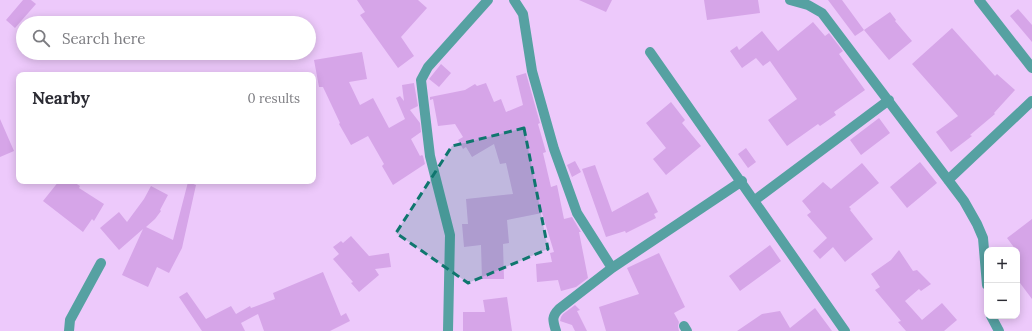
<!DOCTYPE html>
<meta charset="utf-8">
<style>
:root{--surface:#fff;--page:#f7f7f7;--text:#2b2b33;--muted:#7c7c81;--line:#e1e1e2}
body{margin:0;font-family:Lora,serif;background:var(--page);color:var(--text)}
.controls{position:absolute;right:12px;bottom:12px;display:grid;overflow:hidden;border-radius:8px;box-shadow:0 2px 10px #0003}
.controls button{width:36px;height:36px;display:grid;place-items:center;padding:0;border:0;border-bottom:1px solid var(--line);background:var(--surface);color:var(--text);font:20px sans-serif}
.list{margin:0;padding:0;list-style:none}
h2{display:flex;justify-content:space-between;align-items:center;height:52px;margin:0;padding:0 16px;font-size:17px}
h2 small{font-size:13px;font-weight:400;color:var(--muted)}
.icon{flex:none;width:22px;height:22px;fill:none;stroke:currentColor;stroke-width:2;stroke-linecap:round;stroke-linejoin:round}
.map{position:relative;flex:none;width:1032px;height:331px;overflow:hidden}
.search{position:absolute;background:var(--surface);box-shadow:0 2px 10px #0003;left:16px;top:16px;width:300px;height:44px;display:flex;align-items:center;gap:10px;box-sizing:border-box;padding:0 14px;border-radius:22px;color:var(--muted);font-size:15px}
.panel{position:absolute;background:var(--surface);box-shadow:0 2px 10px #0003;left:16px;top:72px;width:300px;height:112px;border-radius:8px}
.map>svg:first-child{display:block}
.building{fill:#d6a5e8}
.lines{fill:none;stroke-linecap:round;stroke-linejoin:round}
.minor{stroke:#56a1a2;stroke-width:10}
.marked{fill:#0f766e;fill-opacity:0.2;stroke:#0f766e;stroke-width:3;stroke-dasharray:8 5;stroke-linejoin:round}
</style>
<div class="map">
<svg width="1032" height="331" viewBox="0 0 1032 331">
<rect width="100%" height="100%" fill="#edc9fb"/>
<path class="building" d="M23 0H31L36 4 15 28 6 20Z
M357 0H418L427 8 401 37 414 56 398 68 360 15 365 12Z
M579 0H612L606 12Z
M704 0H758L760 13 707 20Z
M828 0H842L864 30 855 36Z
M1018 9 1032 25V42L1010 16Z
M890 12 896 20 895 21 912 41 889 60 864 30Z
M813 22 825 36 829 33 843 51 839 54 865 90 834 112 836 115 820 126 818 124 787 146 768 120 797 99 770 61 763 66 756 58 742 68 730 51 737 46 739 50 762 31 778 51Z
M952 28 995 76 997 74 1015 90 994 113 995 114 970 135 972 136 951 152 936 132 958 116 912 64Z
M362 52 367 79 349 82 360 105 373 98 389 128 405 119 396 98 400 96 404 101 402 85 414 83 418 106 410 110 420 123 421 132 411 139 420 156 422 155 423 156 425 164 393 185 382 166 384 164 368 136 351 145 339 124 340 123 323 87H319L314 60Z
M441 64 451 73 439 87 429 79Z
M526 73 540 123 538 124 546 152 543 153 551 187 557 185 564 219 572 217 581 232H579L588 278 576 287 561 291 558 280 537 282 536 264 552 262 550 253 554 252 542 213 507 220 509 243 503 244 504 279H482L481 245 464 247 462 224H468L466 199 513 194 506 163 500 164 494 144 472 157 466 147 463 149 458 140 463 137 455 124 438 126 433 99 430 100V97L465 90 475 84 477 86 486 83 494 102 501 99 506 112 523 105 516 76Z
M671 102 685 120 682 123 701 146 666 175 653 159 666 148 646 123Z
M879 118 890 133 861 155 850 140Z
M0 119 14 151 0 157Z
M746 148 756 162 748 168 738 154Z
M575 161 581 172 572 177 567 165Z
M920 162 937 183 907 208 890 187Z
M862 163 879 183 849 207 851 209 850 210 873 239 845 262 833 247 820 259 813 251 827 238 807 215 811 212 802 201 823 182 831 189Z
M595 165 612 212 648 192 658 212 654 214 656 218 626 233 625 231 606 237 582 169Z
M59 181H72L80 186 79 188 104 204 94 221 92 219 83 232 43 201Z
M188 182 196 185 182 248 169 273 157 267 148 287 122 275 143 229 119 250 100 228 119 212 127 222 144 199 151 186 168 195 160 210 161 211 155 219 146 227 173 240Z
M1032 219V299L1017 279V250H1016L1007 238Z
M351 236 369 256 389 253 391 267 375 269 379 275 359 292 351 283 353 282 333 259 339 254 333 247 341 241 343 243Z
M770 245 781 261 740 291 729 276Z
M899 250 913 271 917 270 931 284 921 291 919 289 905 301 922 320 942 303 957 320 944 331H906L898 322 901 321 875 290 880 287 871 274 891 260Z
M659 253 685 307 674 313 679 322 678 326 679 331H606L599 307 639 294 627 268Z
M323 272 341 316 346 313 350 321 330 331H264L258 314 241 323 245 331H202L179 297 187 292 206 319 231 306 236 314 250 306 251 308 275 299 273 293Z
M507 297 512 331H463V312H485L483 300Z
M575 305 580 310 577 311 587 331H575L572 325 560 321 561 317 563 314Z
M815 308 832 331H737L762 314 780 311 790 328Z"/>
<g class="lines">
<path class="minor" d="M514 0 523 14 532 71 554 149 577 213 612 268
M790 0 808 5 822 13 964 201 977 224 983 238 987 285
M979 0 1032 68
M650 52 845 331
M948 180 1032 101
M755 200 889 100
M991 316 999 331
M684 326 687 331
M69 331 70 320 101 263
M448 331 450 235 430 156 421 80 428 67 488 0
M556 331C553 321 551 317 559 309L612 268 742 181"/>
</g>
<path class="marked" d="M524 128 548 249 468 283 396 233 452 146Z"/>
</svg>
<div class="controls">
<button>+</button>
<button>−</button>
</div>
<div class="search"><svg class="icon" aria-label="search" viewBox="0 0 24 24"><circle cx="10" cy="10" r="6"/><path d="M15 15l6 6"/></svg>Search here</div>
<section class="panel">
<h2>Nearby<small>0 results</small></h2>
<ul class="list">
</ul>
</section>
</div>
